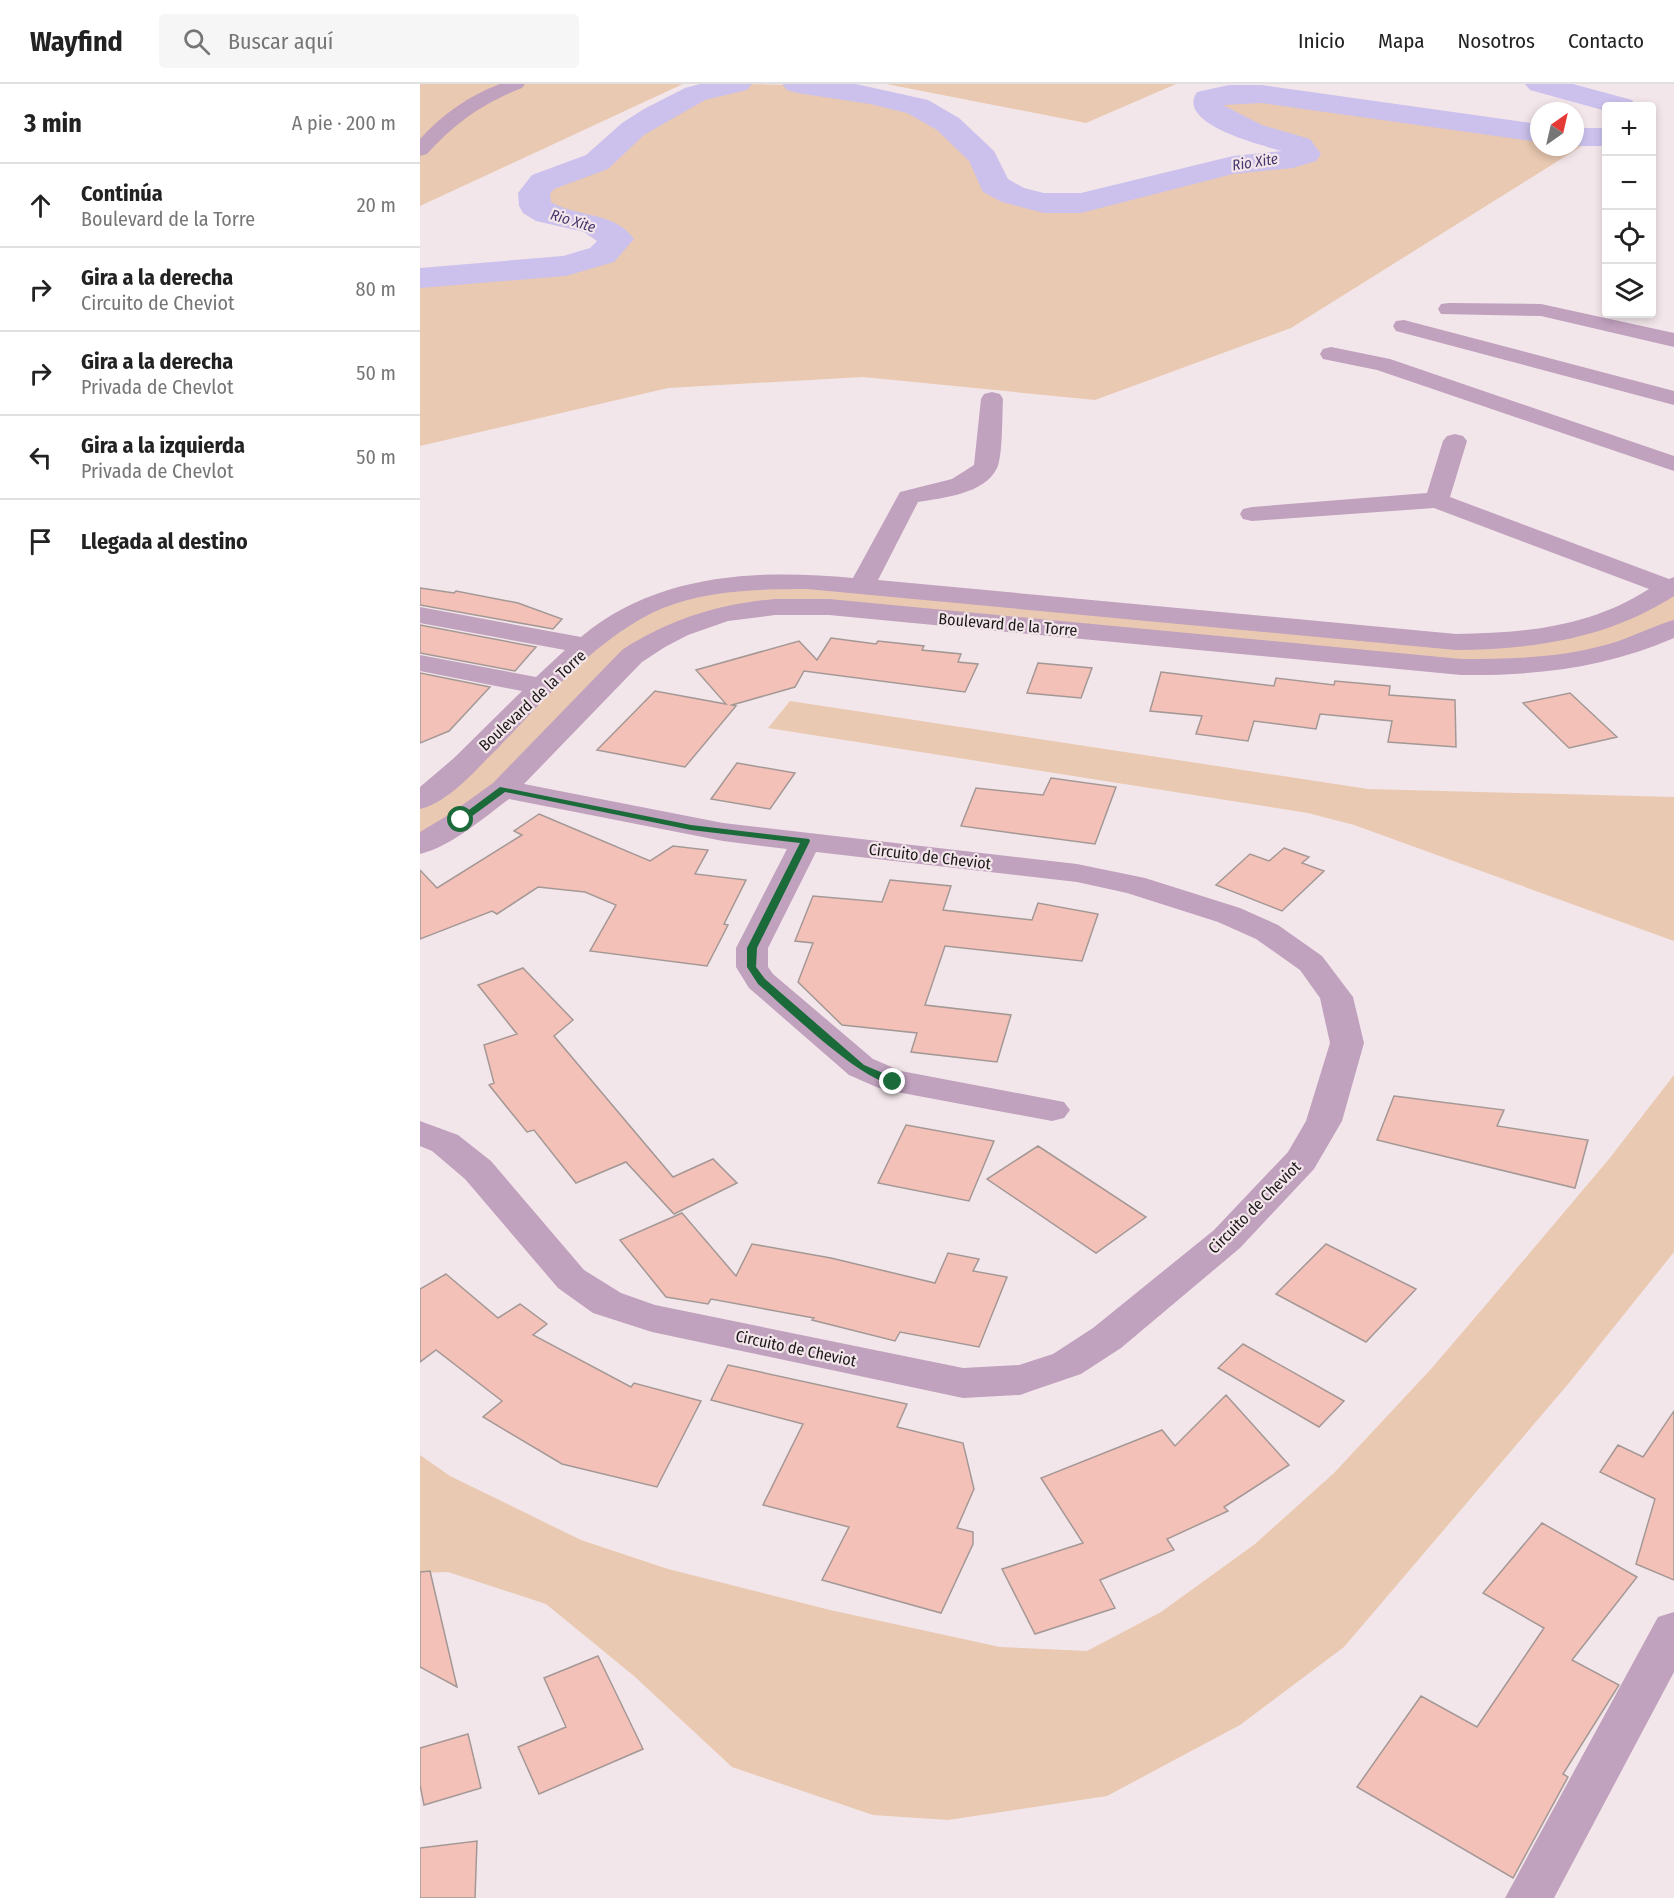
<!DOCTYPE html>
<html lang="es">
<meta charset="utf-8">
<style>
:root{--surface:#fff;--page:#f6f6f6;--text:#222;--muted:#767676;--line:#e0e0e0}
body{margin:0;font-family:"Fira Sans Condensed",sans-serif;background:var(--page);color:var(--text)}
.controls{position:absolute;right:18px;top:18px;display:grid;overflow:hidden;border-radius:6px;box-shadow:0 3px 9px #0003}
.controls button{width:54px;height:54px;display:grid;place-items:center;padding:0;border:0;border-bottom:2px solid var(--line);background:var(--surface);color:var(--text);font:30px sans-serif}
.compass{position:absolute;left:1110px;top:18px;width:54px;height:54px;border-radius:50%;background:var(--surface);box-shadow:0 3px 9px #0003;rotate:34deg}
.stop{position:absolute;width:18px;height:18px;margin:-14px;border:4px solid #1b6a39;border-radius:50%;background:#fff}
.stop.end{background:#1b6a39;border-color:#fff;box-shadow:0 2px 6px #0008}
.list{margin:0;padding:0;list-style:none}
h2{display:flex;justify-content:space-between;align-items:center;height:78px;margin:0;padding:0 24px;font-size:26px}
h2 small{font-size:20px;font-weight:400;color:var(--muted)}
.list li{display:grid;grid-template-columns:39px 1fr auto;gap:18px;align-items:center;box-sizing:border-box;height:84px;padding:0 24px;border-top:2px solid var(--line)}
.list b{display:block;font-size:22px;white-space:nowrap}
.list p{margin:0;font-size:20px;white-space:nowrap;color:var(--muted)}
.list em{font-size:20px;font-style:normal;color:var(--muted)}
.icon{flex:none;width:33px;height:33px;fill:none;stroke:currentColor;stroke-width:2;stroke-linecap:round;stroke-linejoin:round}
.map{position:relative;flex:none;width:1254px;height:1814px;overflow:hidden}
header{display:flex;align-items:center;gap:36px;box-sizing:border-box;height:84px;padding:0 30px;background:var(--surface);border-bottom:2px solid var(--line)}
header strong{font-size:28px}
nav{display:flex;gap:33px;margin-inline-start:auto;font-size:21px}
.search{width:420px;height:54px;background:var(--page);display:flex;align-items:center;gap:15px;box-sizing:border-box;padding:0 21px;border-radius:6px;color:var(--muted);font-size:22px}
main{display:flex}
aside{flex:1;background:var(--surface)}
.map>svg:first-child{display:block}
.green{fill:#e9c9b1}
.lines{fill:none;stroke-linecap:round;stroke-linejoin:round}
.river{fill:#cbc1ec;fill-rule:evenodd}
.building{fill:#f4c1b8;stroke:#a49896;stroke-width:1.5}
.minor{fill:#c0a1be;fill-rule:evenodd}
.route{fill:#1b6a39}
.labels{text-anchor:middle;stroke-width:4.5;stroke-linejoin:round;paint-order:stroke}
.far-water-label{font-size:15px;font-style:italic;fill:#48376d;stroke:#f3e6ea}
.street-label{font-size:16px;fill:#1d191a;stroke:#f3e6ea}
</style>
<header>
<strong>Wayfind</strong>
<div class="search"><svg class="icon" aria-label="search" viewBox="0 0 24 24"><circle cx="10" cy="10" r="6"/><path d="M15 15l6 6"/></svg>Buscar aquí</div>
<nav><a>Inicio</a><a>Mapa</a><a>Nosotros</a><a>Contacto</a></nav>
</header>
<main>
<aside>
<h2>3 min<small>A pie · 200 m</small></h2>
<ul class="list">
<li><svg class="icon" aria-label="ahead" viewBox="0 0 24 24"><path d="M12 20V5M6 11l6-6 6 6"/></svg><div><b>Continúa</b><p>Boulevard de la Torre</p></div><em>20 m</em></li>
<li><svg class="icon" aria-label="right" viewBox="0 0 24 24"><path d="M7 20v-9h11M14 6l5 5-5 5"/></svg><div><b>Gira a la derecha</b><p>Circuito de Cheviot</p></div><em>80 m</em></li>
<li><svg class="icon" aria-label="right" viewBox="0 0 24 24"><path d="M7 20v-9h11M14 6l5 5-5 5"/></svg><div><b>Gira a la derecha</b><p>Privada de Chevlot</p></div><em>50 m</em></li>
<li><svg class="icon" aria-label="left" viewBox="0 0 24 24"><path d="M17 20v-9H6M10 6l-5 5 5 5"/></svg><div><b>Gira a la izquierda</b><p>Privada de Chevlot</p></div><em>50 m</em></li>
<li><svg class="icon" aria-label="arrive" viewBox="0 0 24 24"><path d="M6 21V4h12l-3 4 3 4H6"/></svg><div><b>Llegada al destino</b></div></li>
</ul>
</aside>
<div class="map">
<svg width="1254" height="1814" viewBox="0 0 1254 1814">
<rect width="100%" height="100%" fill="#f3e6ea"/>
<path class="green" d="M0 0H263L0 122Z
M315 0C372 0 486 3 530 42 540 51 555 62 563 74 576 92 566 99 592 111 660 140 745 93 813 81 837 77 862 80 885 70L879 62C842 51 820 47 788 24V14L809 10H842L1119 49V63H1155V53L1173 55 871 244 675 316 443 293 248 304 0 362V194L146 182 182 171 196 155 175 141 128 130 115 122 114 109 123 98 177 78 213 45 235 31 275 10Z
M466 0H756L666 39Z
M345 497 1036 558 1137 552 1254 501V544L1120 583 363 522 237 554 83 705 0 761V716L122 603 243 517Z
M370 617 948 705 1254 713V857L934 741 888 729 348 644Z
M1254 991V1168L1149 1299 924 1563 820 1641 687 1712 528 1736 453 1731 312 1683 214 1592 126 1520 28 1488 0 1489V1371L30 1392 161 1456 248 1485 410 1526 580 1563 667 1567 741 1528 835 1460 914 1389 1011 1285 1064 1223 1189 1075Z"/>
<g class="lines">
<path class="river" d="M280 0H332L327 6 285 16 224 51 188 85 134 105 130 110 131 118C158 134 194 127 214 155L194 178 146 192 0 204V184L143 172 170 164 177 157 164 148 116 137 103 129 99 122 98 109 112 91 166 71 202 39 224 25 265 4Z
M362 0H436L508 16 539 34 574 67 588 95 604 104 624 109H661L813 72 862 67C841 61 755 40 777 8L809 1H842L1119 40V58L842 19 803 21 842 41 890 55 901 70 896 77 873 84 813 90 661 129H624L582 118 563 108 549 77 517 46 487 29 450 20 377 9 367 6Z
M1105 0H1153L1212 16 1216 22H1186V27L1110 6Z
M1155 44H1186V62H1155Z"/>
</g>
<path class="building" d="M0 504 34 509 36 507 98 519 142 535 133 545 0 521Z
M0 541 116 563 95 587 0 569Z
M411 554 456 560 458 557 504 562 502 566 541 570 538 578 558 580 545 608 384 587 375 603 312 621 316 622 265 683 177 666 235 607 306 620 276 586 379 557 397 576Z
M618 579 672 584 661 614 607 609Z
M741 588 854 602 856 594 914 601 915 597 970 602 969 611 1035 616 1036 663 968 658 972 637 900 630 896 645 834 637 828 657 776 650 782 632 730 627Z
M0 589 70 603 29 647 0 659Z
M1150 609 1197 653 1149 664 1103 619Z
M317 679 375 689 350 725 291 715Z
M631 694 696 703 675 760 541 742 556 704 623 711Z
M119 730 230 777 253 762 288 766 275 790 326 796 304 840 308 841 287 882 170 867 196 821 165 808 118 803 77 830 72 827 0 855V786L17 804 102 751 94 747Z
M864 764 889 773 882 779 904 787 862 827 796 801 830 770 849 777Z
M470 796 531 802 523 826 612 836 618 819 678 830 662 877 525 862 505 921 591 931 577 978 491 968 497 949 422 941 378 898 393 859 375 857 393 812 462 818Z
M103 884 153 936 134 952 253 1093 293 1075 317 1099 254 1130 206 1078 156 1099 114 1046 107 1048 69 1001 74 999 64 961 97 950 58 901Z
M974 1012 1084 1026 1077 1042 1168 1056 1155 1104 957 1056Z
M486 1041 574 1057 549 1117 458 1099Z
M618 1062 726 1133 676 1169 567 1095Z
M262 1129 316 1192 332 1160 411 1174 515 1199 528 1169 559 1175 553 1187 587 1193 559 1263 480 1248 475 1257 392 1236 394 1234 291 1215 288 1220 246 1213 200 1156Z
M906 1160 996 1205 946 1258 856 1210Z
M26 1190 78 1234 100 1220 127 1240 113 1251 211 1303 214 1299 281 1317 237 1403 142 1380 63 1333 82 1317 16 1266 0 1278V1205Z
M823 1260 924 1317 899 1343 798 1284Z
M308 1281 487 1320 477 1343 543 1359 554 1405 537 1444 553 1448V1460L521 1529 402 1496 429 1443 343 1421 383 1340 291 1316Z
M806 1311 869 1381 804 1423 808 1427 747 1455 754 1466 680 1496 695 1524 615 1550 582 1485 663 1459 621 1394 742 1346 755 1362Z
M1254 1327V1496L1216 1480 1235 1415 1180 1388 1198 1361 1223 1373Z
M1122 1439 1217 1493 1152 1576 1199 1601 1143 1690 1148 1693 1093 1794 937 1703 1001 1612 1057 1643 1124 1544 1063 1509Z
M10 1487 37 1603 0 1583V1488Z
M178 1572 223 1665 119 1710 98 1663 146 1643 124 1594Z
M48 1650 61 1704 4 1721 0 1701V1664Z
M57 1757 55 1814H0V1764Z"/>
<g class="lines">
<path class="minor" d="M80 0H105L102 4C63 19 35 39 7 70L0 72V55C23 30 48 12 80 0Z
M1029 219 1121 220 1254 249V263L1121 232 1021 230 1018 225 1021 220Z
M984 236 1254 307V321L976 247 973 242 976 237Z
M911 263 970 275 1254 372V387L957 286 903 275 900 270 903 265Z
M572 308 580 310 583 315C582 331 583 372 577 384 565 410 522 414 498 418L458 496 1036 550C1105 549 1170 543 1229 505L1014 424 832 437 823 435 820 430 823 425 832 423 1007 409 1023 357 1027 352 1035 350 1043 352 1047 357 1030 413 1249 495 1254 493V512C1187 555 1114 565 1036 566L387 505C339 505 288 506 243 524 179 551 126 614 78 664 56 685 31 717 0 725V703L34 674 102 607 0 587V571L116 593 145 566 0 539V523L161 553C237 489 339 485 433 494L480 408 532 395 554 381 561 315 564 310Z
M355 515H409L1041 575C1091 575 1140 574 1189 560 1211 554 1232 542 1254 536V554C1185 584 1115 592 1041 591L409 531H355L308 537 268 551 245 563 222 578 104 700 303 739 657 780 725 794 820 824 858 841 902 872 933 913 944 959 922 1037 894 1085 820 1164 701 1264 661 1290 614 1306 600 1311 543 1314 232 1248 173 1229 138 1204 45 1095 12 1067 0 1062V1037L38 1051 71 1077 164 1186 201 1209 235 1221 543 1284 599 1281 633 1270 673 1244 794 1146 868 1068 886 1037 910 959 900 914 880 886 836 855 798 838 707 809 657 798 396 768 348 864V883L353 890 453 975 481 987 644 1018 650 1026 644 1034 632 1037 461 1005 429 991 329 904 316 883V864L367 765 303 757 89 715C62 735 32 762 0 770V748L30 730 73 699 202 566C250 535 299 520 355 515Z
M1254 1528V1588L1134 1814H1085L1238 1533Z"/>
</g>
<path class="route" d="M80 703 271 741 389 755 390 757 337 864 336 883 345 895 444 981 477 995V1000C447 1004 363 921 338 900L327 883V864L380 759 271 746 85 708 44 738H38V734Z"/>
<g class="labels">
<g class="far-water-label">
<text transform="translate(835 78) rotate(-9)" y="5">Rio Xite</text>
<text transform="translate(153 137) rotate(17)" y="5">Rio Xite</text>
</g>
<g class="street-label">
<text transform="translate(588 540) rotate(5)" y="6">Boulevard de la Torre</text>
<text transform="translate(112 616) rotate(-43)" y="6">Boulevard de la Torre</text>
<text transform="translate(510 772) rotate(7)" y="6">Circuito de Cheviot</text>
<text transform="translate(834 1123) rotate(-45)" y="6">Circuito de Cheviot</text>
<text transform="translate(376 1264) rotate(12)" y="6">Circuito de Cheviot</text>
</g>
</g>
</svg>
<div class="controls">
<button>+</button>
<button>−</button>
<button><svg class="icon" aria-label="locate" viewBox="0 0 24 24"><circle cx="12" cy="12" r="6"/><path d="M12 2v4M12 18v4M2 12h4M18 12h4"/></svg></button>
<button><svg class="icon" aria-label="layers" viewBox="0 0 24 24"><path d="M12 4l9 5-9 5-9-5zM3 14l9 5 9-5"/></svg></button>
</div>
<svg class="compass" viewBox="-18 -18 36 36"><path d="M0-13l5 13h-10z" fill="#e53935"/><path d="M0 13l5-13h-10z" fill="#767676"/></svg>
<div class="stop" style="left:41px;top:736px"></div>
<div class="stop end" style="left:473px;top:998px"></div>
</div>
</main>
